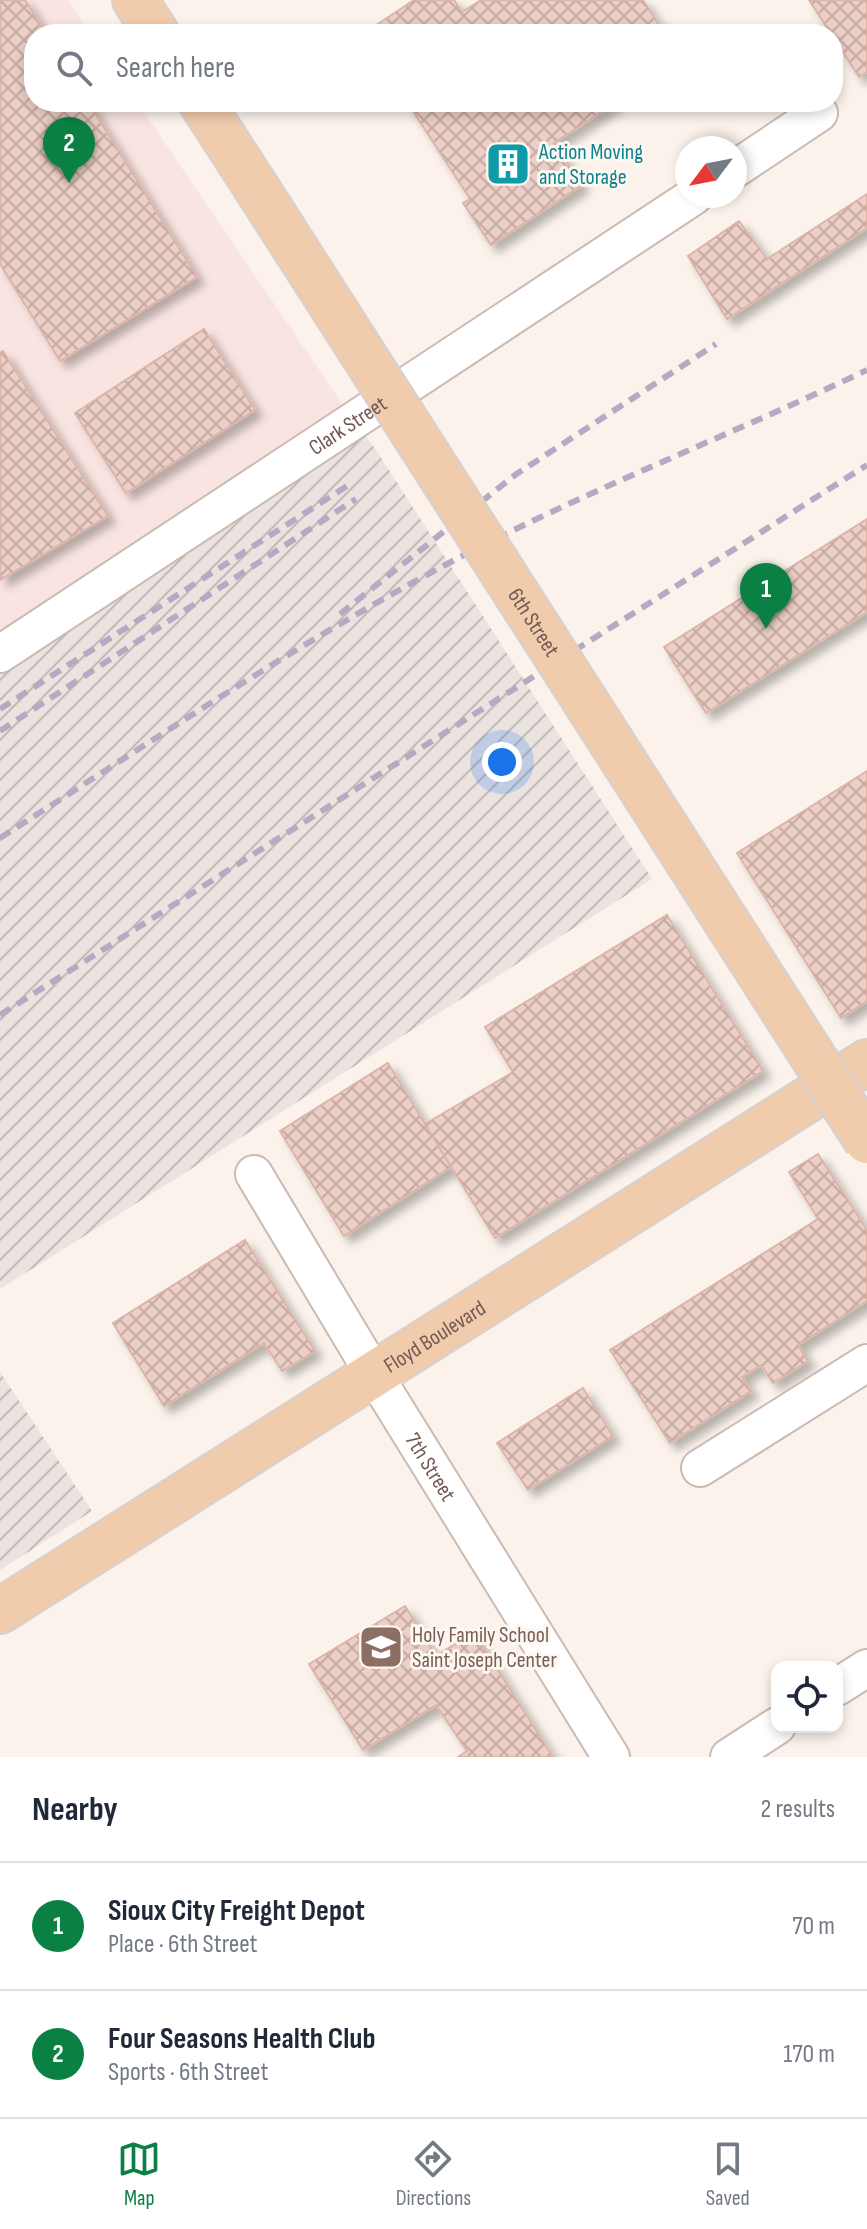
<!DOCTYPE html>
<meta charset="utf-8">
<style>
:root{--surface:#fff;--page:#f6f6f7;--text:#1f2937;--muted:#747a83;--line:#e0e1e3;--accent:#0b8043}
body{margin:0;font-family:"Sofia Sans Condensed",sans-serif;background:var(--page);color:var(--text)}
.controls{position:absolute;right:24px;bottom:24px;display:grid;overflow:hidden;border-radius:16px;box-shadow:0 4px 12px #0003}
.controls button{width:72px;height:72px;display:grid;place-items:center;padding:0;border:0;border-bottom:2px solid var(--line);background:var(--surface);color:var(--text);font:40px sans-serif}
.compass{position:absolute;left:675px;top:136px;width:72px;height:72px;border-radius:50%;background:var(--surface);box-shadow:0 4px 12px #0003;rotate:238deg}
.you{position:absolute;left:502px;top:762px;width:28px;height:28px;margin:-20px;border:6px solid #fff;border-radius:50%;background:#1a73e8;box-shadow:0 0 0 12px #1a73e833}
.badge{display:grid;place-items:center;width:52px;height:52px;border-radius:50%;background:var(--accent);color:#fff;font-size:26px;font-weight:700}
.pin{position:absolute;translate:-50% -66px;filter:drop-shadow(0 2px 4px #0008)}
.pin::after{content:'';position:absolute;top:42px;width:28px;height:24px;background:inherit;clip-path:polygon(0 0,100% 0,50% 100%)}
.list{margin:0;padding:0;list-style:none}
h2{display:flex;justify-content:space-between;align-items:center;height:104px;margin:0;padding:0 32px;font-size:34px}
h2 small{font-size:26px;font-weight:400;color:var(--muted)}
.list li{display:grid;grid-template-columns:52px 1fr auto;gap:24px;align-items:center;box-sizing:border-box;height:128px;padding:0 32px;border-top:2px solid var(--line)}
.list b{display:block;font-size:30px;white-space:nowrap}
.list p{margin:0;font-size:26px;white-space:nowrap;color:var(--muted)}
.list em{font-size:26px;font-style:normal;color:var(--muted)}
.icon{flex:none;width:44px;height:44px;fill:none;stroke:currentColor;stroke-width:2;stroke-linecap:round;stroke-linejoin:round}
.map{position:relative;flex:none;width:867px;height:1757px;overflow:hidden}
.search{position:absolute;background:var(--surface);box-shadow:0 4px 12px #0003;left:24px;right:24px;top:24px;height:88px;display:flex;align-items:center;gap:20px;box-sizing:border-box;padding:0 28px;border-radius:32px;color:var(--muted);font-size:30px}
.sheet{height:360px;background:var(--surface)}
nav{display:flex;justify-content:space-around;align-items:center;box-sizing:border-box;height:112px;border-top:2px solid var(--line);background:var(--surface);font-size:22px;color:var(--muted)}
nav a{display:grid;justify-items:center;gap:4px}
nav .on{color:var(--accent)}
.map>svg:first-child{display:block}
.commercial{fill:#f9e4e1}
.industrial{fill:url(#industrial-furrows)}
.building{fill:url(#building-cross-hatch);stroke:#ddb4a8;stroke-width:2;filter:url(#shadow)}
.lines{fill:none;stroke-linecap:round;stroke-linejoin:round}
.minor-casing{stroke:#ccbab2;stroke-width:40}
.major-casing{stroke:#d8d0ce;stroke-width:48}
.minor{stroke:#fff;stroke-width:36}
.major{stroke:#f0ccac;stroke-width:44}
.rail{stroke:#b4aac4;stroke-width:6;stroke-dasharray:12 8;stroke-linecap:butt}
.major-bridge-casing{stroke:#d8d0ce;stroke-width:48;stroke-linecap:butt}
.major-bridge{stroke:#f0ccac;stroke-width:44}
.labels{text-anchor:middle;stroke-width:6;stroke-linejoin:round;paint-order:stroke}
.culture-label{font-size:22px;fill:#0d838f;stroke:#fdf7f1;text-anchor:start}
.street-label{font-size:22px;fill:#735851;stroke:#fdf7f1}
.education-label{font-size:22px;fill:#785e54;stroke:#fdf7f1;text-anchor:start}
</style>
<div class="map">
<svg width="867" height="1757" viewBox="0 0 867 1757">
<defs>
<pattern id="industrial-furrows" width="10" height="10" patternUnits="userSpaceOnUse" patternTransform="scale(2)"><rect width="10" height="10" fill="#eae3e0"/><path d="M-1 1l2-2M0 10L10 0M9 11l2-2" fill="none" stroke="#c2bbb8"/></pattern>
<pattern id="building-cross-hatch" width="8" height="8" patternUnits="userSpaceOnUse" patternTransform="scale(2)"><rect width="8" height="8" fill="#eccfc6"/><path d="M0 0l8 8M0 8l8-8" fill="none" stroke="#c4aba3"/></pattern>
<filter id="shadow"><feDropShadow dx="7" dy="7" stdDeviation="4" flood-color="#0004"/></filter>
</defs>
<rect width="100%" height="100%" fill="#faf2eb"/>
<path class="commercial" d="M0 0H68L91 34H34V102H137L351 417 0 640Z"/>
<path class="industrial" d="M351 417 376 450 652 879 0 1289V640Z
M0 1372 92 1511 0 1570Z"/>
<path class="building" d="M0 0H25L46 34H34V102H88L197 277 60 361 0 264Z
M414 0H454L462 12 481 0H643L665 34H363Z
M809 0H867V72L859 77Z
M407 102H617L554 143 582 185 491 245 463 203 470 199Z
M867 194V228L727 319 688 256 739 221 767 259Z
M204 329 255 410 126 493 75 413Z
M3 351 108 516 0 580V353Z
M867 519V612L706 713 664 647Z
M867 771V1001L841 1018 737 853Z
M667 915 763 1071 495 1238 425 1124 513 1072 485 1027Z
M388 1063 451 1167 344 1236 280 1131Z
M818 1154 867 1230V1301L798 1345 808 1361 773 1383 761 1365 742 1377 751 1391 670 1443 610 1350 818 1219 789 1172Z
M245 1240 315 1351 282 1371 264 1343 164 1406 113 1323Z
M583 1388 613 1436 528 1490 497 1443Z
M405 1606 436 1656 474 1632 553 1757H458L467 1751 436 1705 363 1750 309 1664Z"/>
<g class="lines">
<g class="minor-casing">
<g id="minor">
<path d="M735 169 819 113"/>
<path id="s1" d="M0 654 694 196"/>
<path id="s2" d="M254 1174 375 1376 611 1757"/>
<path d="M700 1468 867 1363"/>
<path d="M837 1687 867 1668"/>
<path d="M729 1757 777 1726"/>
</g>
</g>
<g class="major-casing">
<g id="major">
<path d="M135 0 157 34"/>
<path d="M201 102 254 184"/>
<path id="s3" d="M0 1611 867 1062"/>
</g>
</g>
<use href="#minor" class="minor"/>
<use href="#major" class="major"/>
<path class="rail" d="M340 614 515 475 716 344
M0 709 347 486
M0 731 356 499
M0 838C148 744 294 645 449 563 584 491 729 436 867 370
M0 1015 867 465"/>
<g class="major-bridge-casing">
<g id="major-bridge">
<path id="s4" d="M254 184 867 1141"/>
</g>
</g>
<use href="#major-bridge" class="major-bridge"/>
</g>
<defs>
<g id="building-square" transform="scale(2.3)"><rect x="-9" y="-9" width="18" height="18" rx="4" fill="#0f9aa8" stroke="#fdf7f1"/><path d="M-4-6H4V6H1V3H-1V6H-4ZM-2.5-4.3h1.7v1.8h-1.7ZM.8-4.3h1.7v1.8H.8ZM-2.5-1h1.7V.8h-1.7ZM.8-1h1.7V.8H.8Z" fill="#fff"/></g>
<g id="school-square" transform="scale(2.3)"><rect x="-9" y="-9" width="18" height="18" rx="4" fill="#8d6e63" stroke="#fdf7f1"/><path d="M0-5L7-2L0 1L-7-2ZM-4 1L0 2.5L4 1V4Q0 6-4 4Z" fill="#fff"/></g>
</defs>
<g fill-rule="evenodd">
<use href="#building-square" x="508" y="164"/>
<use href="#school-square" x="381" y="1647"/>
</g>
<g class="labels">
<g class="culture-label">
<text x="539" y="159">Action Moving<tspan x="539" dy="25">and Storage</tspan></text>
</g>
<g class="street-label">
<text dy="8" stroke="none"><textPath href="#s1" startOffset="416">Clark Street</textPath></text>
<text dy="8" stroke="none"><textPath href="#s4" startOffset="520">6th Street</textPath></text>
<text dy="8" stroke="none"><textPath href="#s3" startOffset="514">Floyd Boulevard</textPath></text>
<text dy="8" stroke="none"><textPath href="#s2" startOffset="342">7th Street</textPath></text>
</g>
<g class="education-label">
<text x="412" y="1642">Holy Family School<tspan x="412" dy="25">Saint Joseph Center</tspan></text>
</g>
</g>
</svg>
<div class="controls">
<button><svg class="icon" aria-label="locate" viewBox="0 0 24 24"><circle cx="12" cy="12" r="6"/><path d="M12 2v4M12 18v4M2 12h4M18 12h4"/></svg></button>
</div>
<svg class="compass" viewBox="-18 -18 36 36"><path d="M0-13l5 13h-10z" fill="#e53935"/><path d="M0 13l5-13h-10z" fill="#747a83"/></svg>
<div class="you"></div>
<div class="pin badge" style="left:766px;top:629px">1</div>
<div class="pin badge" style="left:69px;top:183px">2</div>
<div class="search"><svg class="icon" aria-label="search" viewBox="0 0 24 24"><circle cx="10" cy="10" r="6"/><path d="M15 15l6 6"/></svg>Search here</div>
</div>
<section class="sheet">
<h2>Nearby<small>2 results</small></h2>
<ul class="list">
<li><span class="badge">1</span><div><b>Sioux City Freight Depot</b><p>Place · 6th Street</p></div><em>70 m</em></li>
<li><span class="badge">2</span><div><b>Four Seasons Health Club</b><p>Sports · 6th Street</p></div><em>170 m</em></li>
</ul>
</section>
<nav>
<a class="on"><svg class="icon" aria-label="map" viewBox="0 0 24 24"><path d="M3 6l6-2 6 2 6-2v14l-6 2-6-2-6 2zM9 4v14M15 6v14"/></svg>Map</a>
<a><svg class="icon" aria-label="directions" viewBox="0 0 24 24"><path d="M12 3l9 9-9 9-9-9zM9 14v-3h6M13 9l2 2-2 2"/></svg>Directions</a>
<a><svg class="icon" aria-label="saved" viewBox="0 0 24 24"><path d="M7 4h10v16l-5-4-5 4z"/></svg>Saved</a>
</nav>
